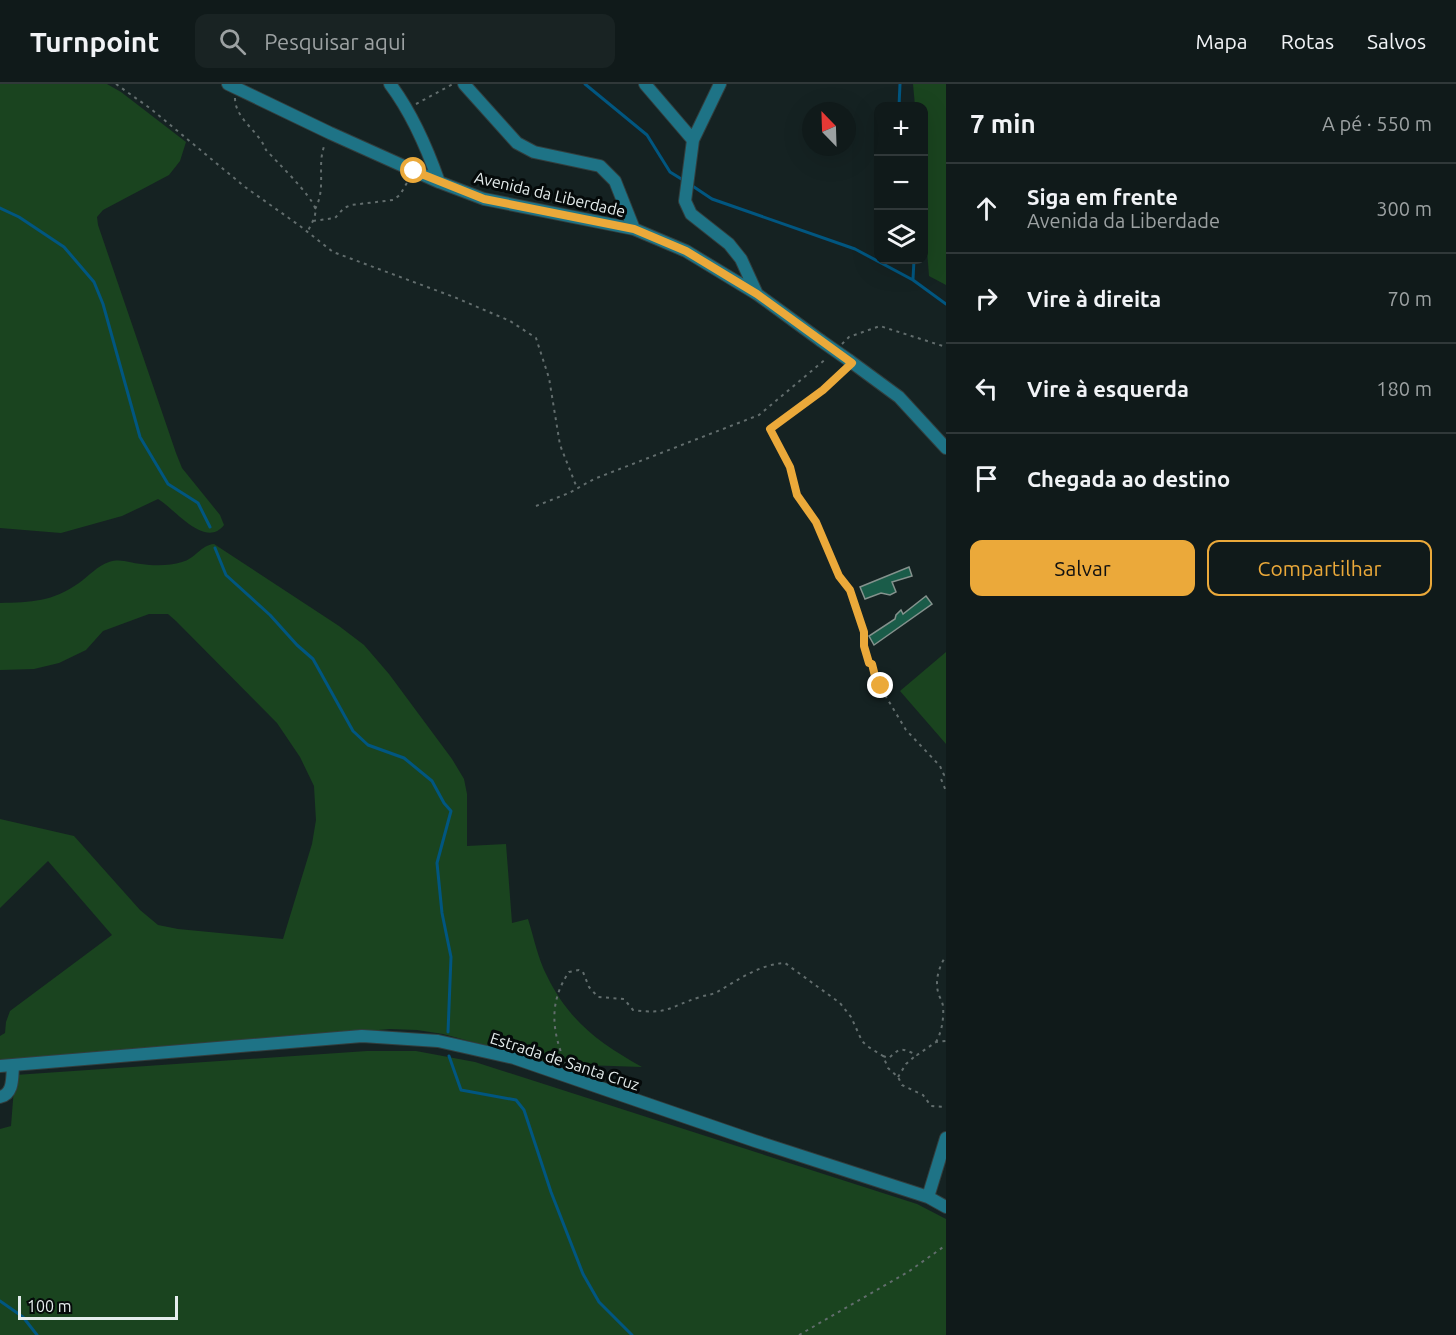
<!DOCTYPE html>
<html lang="pt">
<meta charset="utf-8">
<style>
:root{--surface:#101a1a;--page:#192323;--text:#f1f3f6;--muted:#9ca1a2;--line:#303839;--accent:#eba93a}
body{margin:0;font-family:Ubuntu,sans-serif;background:var(--page);color:var(--text)}
.controls{position:absolute;right:18px;top:18px;display:grid;overflow:hidden;border-radius:12px;box-shadow:0 6px 24px #0002}
.controls button{width:54px;height:54px;display:grid;place-items:center;padding:0;border:0;border-bottom:2px solid var(--line);background:var(--surface);color:var(--text);font:30px sans-serif}
.compass{position:absolute;left:802px;top:18px;width:54px;height:54px;border-radius:50%;background:var(--surface);box-shadow:0 6px 24px #0002;rotate:337deg}
.scale{position:absolute;left:18px;bottom:15px;width:160px;box-sizing:border-box;padding-left:6px;border:3px solid #e5eded;border-top:0;font-size:16px;line-height:21px;white-space:nowrap;color:#e5eded;-webkit-text-stroke:4px #050a0a;paint-order:stroke}
.stop{position:absolute;width:18px;height:18px;margin:-14px;border:4px solid #eba93a;border-radius:50%;background:#fff}
.stop.end{background:#eba93a;border-color:#fff;box-shadow:0 2px 6px #0008}
.list{margin:0;padding:0;list-style:none}
h2{display:flex;justify-content:space-between;align-items:center;height:78px;margin:0;padding:0 24px;font-size:26px}
h2 small{font-size:20px;font-weight:400;color:var(--muted)}
.list li{display:grid;grid-template-columns:39px 1fr auto;gap:18px;align-items:center;box-sizing:border-box;height:90px;padding:0 24px;border-top:2px solid var(--line)}
.list b{display:block;font-size:22px;white-space:nowrap}
.list p{margin:0;font-size:20px;white-space:nowrap;color:var(--muted)}
.list em{font-size:20px;font-style:normal;color:var(--muted)}
.actions{display:flex;gap:12px;padding:18px 24px}
.actions a{flex:1;padding:14px 0;border:2px solid var(--accent);border-radius:12px;text-align:center;font-size:21px;color:var(--accent)}
.actions .main{background:var(--accent);color:#111}
.icon{flex:none;width:33px;height:33px;fill:none;stroke:currentColor;stroke-width:2;stroke-linecap:round;stroke-linejoin:round}
.map{position:relative;flex:none;width:946px;height:1251px;overflow:hidden}
header{display:flex;align-items:center;gap:36px;box-sizing:border-box;height:84px;padding:0 30px;background:var(--surface);border-bottom:2px solid var(--line)}
header strong{font-size:28px}
nav{display:flex;gap:33px;margin-inline-start:auto;font-size:21px}
.search{width:420px;height:54px;background:var(--page);display:flex;align-items:center;gap:15px;box-sizing:border-box;padding:0 21px;border-radius:12px;color:var(--muted);font-size:22px}
main{display:flex}
aside{flex:1;background:var(--surface)}
.map>svg:first-child{display:block}
.green{fill:#1a441f}
.lines{fill:none;stroke-linecap:round;stroke-linejoin:round}
.stream{stroke:#015680;stroke-width:3}
.building{fill:#1a5c49;stroke:#84928d;stroke-width:1.5}
.minor-casing{stroke:#323e3e;stroke-width:14}
.path{stroke:#626d6d;stroke-width:2;stroke-dasharray:3 4.5;stroke-linecap:butt}
.minor{stroke:#1e7386;stroke-width:12}
.minor-bridge-casing{stroke:#323e3e;stroke-width:14;stroke-linecap:butt}
.minor-bridge{stroke:#1e7386;stroke-width:12}
.route{stroke:#eba93a;stroke-width:8}
.labels{text-anchor:middle;stroke-width:6;stroke-linejoin:round;paint-order:stroke}
.street-label{font-size:16px;fill:#e5eded;stroke:#050a0a}
</style>
<header>
<strong>Turnpoint</strong>
<div class="search"><svg class="icon" aria-label="search" viewBox="0 0 24 24"><circle cx="10" cy="10" r="6"/><path d="M15 15l6 6"/></svg>Pesquisar aqui</div>
<nav><a>Mapa</a><a>Rotas</a><a>Salvos</a></nav>
</header>
<main>
<div class="map">
<svg width="946" height="1251" viewBox="0 0 946 1251">
<rect width="100%" height="100%" fill="#152222"/>
<path class="green" d="M0 0H107L121 8 186 58 180 77 169 91 103 126 97 133 98 141 176 369 182 384 220 431 224 441C205 466 173 423 158 415L122 432 61 449 0 444Z
M913 0H946V201L929 192 924 128V22H915Z
M214 460 339 542 364 561 389 590 452 675 464 695 467 710V762L506 760 512 839 528 835C534 854 538 875 547 892 569 937 599 959 642 983L554 980 443 950 417 946 390 945 0 978V952L5 949 6 938 10 927 112 851 48 777 0 824V735L74 752 140 826 158 841 178 845 283 855 312 760 316 736 314 702 300 673 277 639 176 537 168 530H149L103 547 86 566 59 579 34 585 0 586V519C32 518 52 518 79 499 89 492 97 482 109 478 121 474 130 479 141 480 154 482 170 482 182 478 195 475 201 461 214 460Z
M946 568V660L900 607Z
M367 967H416L475 978 917 1120 946 1135V1251H0V1045L11 1042 15 991Z"/>
<g class="lines">
<path class="stream" d="M585 0 647 51 670 88 683 96
M899 22 900 0
M691 101 712 115 855 165 913 196 946 220
M0 124 19 133 64 163 94 198 103 220 140 353 168 400 198 419 210 443
M913 195 914 176
M215 464 226 491 270 531 297 561 313 575 353 647 368 661 404 674 432 697 444 719 451 727 437 779 442 829 451 873 448 948
M449 972 461 1006 516 1016 524 1026 551 1108 583 1190 599 1218 632 1251
M0 1217 23 1233 37 1251"/>
</g>
<path class="building" d="M909 483 912 492 892 498 896 508 890 511 881 509 865 515 860 503Z
M926 512 932 520 874 561 869 552 895 535 896 531 901 526 903 530Z"/>
<g class="lines">
<g class="minor-casing">
<path id="minor" d="M228 0 330 49 439 98 484 115 634 145 686 167 757 210 820 256
M390 0C412 29 427 64 439 98
M464 0 517 59 534 68 600 82 615 97 634 145
M645 0 693 56
M720 0 693 56 685 117 691 130 729 160 741 175 757 210
M850 277 899 313 946 364
M0 982 362 952 438 957 514 974 755 1057 928 1113 946 1123
M0 1013C14 1010 12 993 13 981
M928 1113 946 1054"/>
</g>
<path class="path" d="M116 0 151 25 245 103 300 142 333 168 454 213 510 237 536 254 549 294 560 361 577 404
M235 14C235 35 259 47 266 66 277 78 311 111 315 124 317 132 311 140 308 147
M416 20 453 0
M315 125C327 104 316 81 325 60
M313 137 335 134 344 124 351 121 393 116 400 111 408 97
M842 260 849 253 880 242 946 263
M845 285 823 306 770 344 791 387 797 411 816 438 839 492 850 506 861 536 864 548V562L876 596 906 646 940 682 944 691 941 695 946 707
M536 422 569 409 594 395 759 331 827 274
M936 958C942 948 944 933 943 922 942 916 939 913 938 908 935 896 939 882 946 872
M883 972 889 974C901 963 901 964 917 971L936 958 946 957
M566 981C552 948 548 919 569 888L579 886 583 888 589 903 598 913 624 915 633 926C669 931 668 923 700 913 706 911 711 911 717 908 738 896 760 880 785 879L840 919 851 933 862 957 867 962 883 972 888 984 898 993 902 1001 923 1011 931 1022 946 1023
M898 993 906 980 915 972
M799 1251 908 1188 946 1161"/>
<use href="#minor" class="minor"/>
<g class="minor-bridge-casing">
<path id="minor-bridge" d="M820 256 850 277"/>
</g>
<use href="#minor-bridge" class="minor-bridge"/>
</g>
<g class="lines">
<path class="route" d="M414 87 484 115 634 145 686 167 757 210 852 279 823 306 770 345 790 383 797 411 816 438 839 492 850 506 864 548V562L869 579 872 580 876 596 881 602"/>
</g>
<g class="labels">
<g class="street-label">
<text transform="translate(550 110) rotate(13)" y="6">Avenida da Liberdade</text>
<text transform="translate(565 977) rotate(18)" y="6">Estrada de Santa Cruz</text>
</g>
</g>
</svg>
<div class="controls">
<button>+</button>
<button>−</button>
<button><svg class="icon" aria-label="layers" viewBox="0 0 24 24"><path d="M12 4l9 5-9 5-9-5zM3 14l9 5 9-5"/></svg></button>
</div>
<svg class="compass" viewBox="-18 -18 36 36"><path d="M0-13l5 13h-10z" fill="#e53935"/><path d="M0 13l5-13h-10z" fill="#9ca1a2"/></svg>
<div class="scale">100 m</div>
<div class="stop" style="left:414px;top:87px"></div>
<div class="stop end" style="left:881px;top:602px"></div>
</div>
<aside>
<h2>7 min<small>A pé · 550 m</small></h2>
<ul class="list">
<li><svg class="icon" aria-label="ahead" viewBox="0 0 24 24"><path d="M12 20V5M6 11l6-6 6 6"/></svg><div><b>Siga em frente</b><p>Avenida da Liberdade</p></div><em>300 m</em></li>
<li><svg class="icon" aria-label="right" viewBox="0 0 24 24"><path d="M7 20v-9h11M14 6l5 5-5 5"/></svg><div><b>Vire à direita</b></div><em>70 m</em></li>
<li><svg class="icon" aria-label="left" viewBox="0 0 24 24"><path d="M17 20v-9H6M10 6l-5 5 5 5"/></svg><div><b>Vire à esquerda</b></div><em>180 m</em></li>
<li><svg class="icon" aria-label="arrive" viewBox="0 0 24 24"><path d="M6 21V4h12l-3 4 3 4H6"/></svg><div><b>Chegada ao destino</b></div></li>
</ul>
<div class="actions"><a class="main">Salvar</a><a>Compartilhar</a></div>
</aside>
</main>
